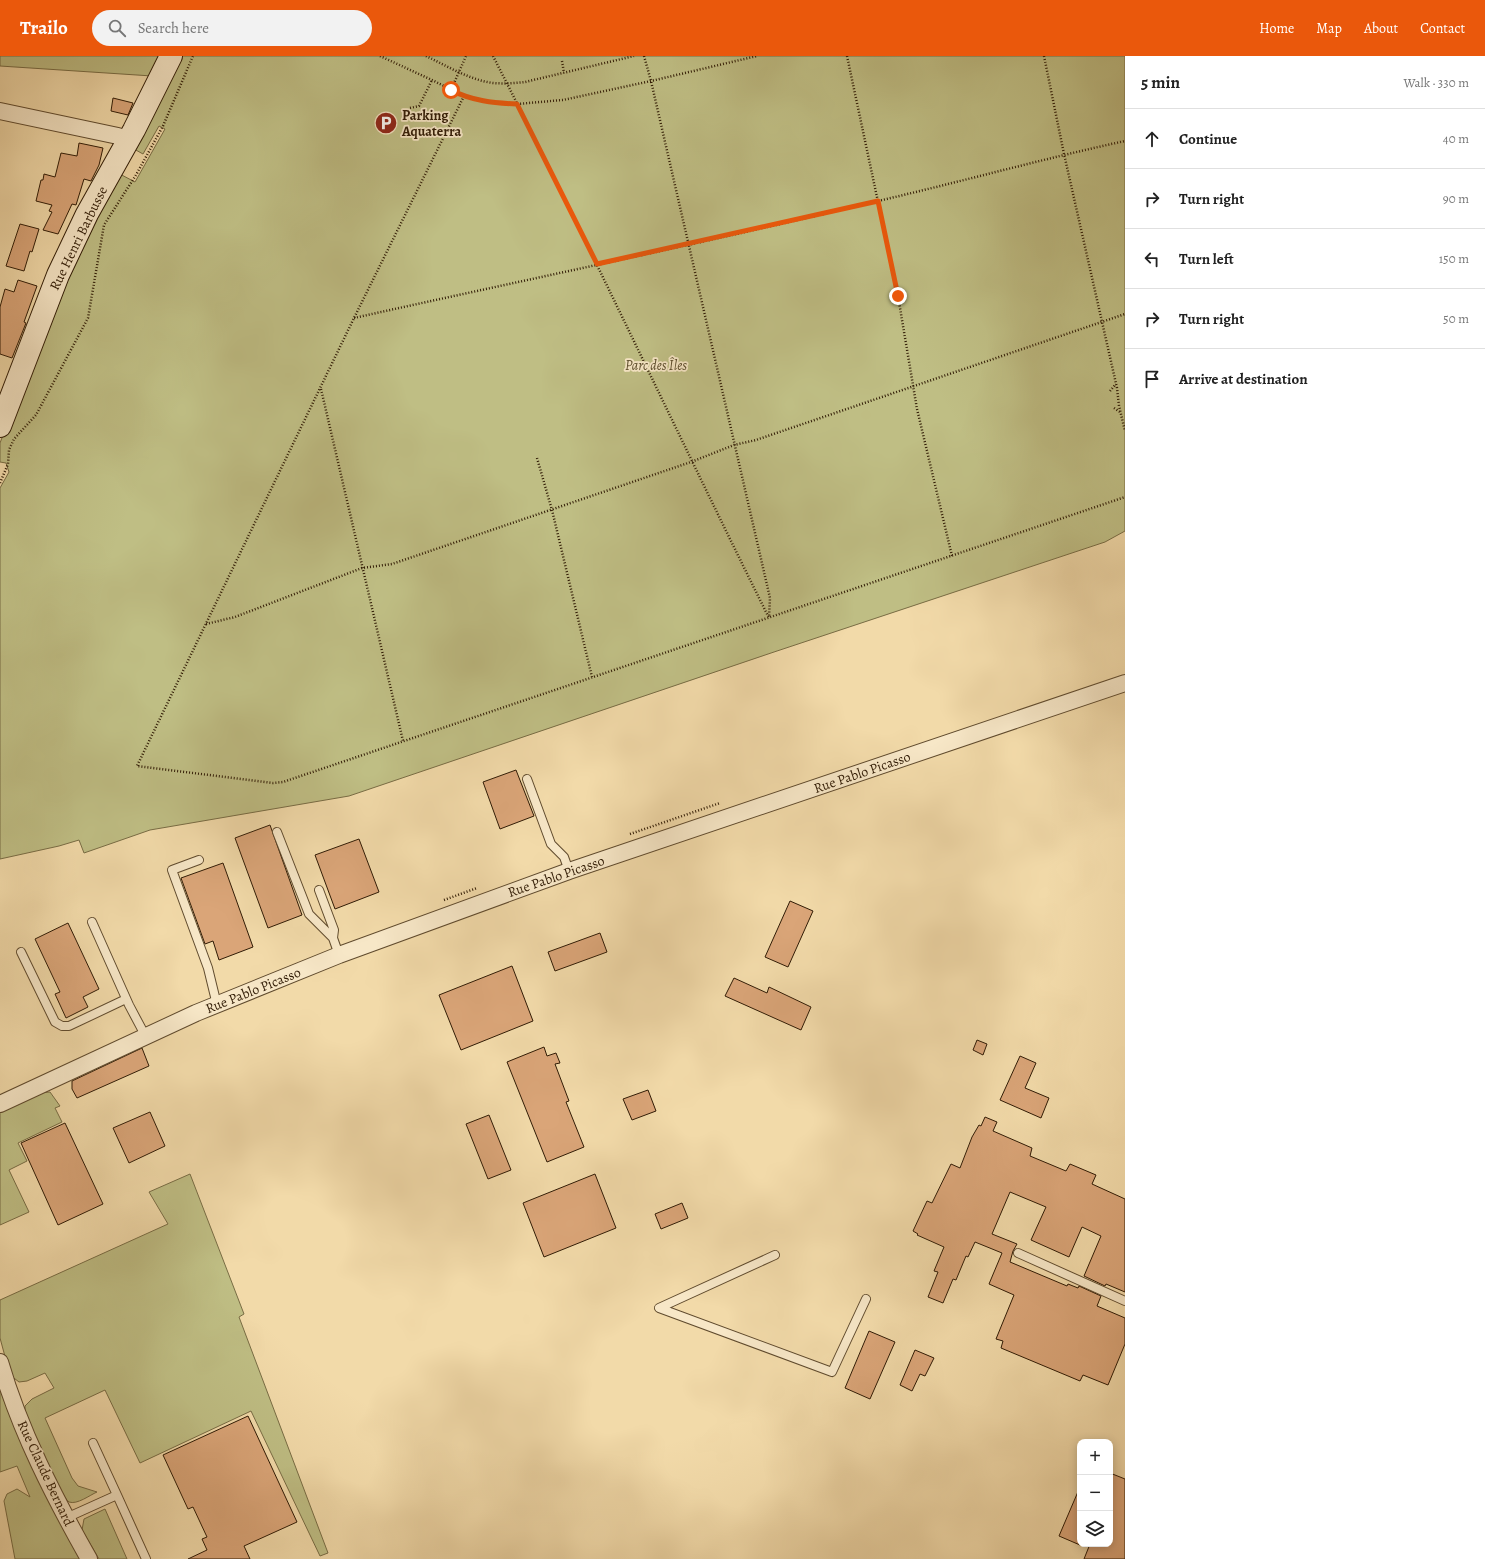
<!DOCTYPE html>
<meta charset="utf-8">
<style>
:root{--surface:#fff;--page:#f2f2f2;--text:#222;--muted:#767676;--line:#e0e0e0;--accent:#ea580c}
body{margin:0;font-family:Alegreya,serif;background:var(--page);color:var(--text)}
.controls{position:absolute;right:12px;bottom:12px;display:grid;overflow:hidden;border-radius:8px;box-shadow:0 2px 10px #0003}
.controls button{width:36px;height:36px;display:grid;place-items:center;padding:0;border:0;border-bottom:1px solid var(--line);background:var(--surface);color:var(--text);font:20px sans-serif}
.stop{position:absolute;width:12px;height:12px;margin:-9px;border:3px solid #ea580c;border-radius:50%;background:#fff}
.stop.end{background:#ea580c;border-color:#fff;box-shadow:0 1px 4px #0008}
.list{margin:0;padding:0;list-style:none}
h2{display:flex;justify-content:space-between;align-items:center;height:52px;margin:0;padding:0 16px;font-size:17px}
h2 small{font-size:13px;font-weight:400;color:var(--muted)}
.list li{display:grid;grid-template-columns:26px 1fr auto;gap:12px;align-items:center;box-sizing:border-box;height:60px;padding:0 16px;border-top:1px solid var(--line)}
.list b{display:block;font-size:15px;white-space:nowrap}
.list em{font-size:13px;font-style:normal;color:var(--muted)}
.icon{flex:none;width:22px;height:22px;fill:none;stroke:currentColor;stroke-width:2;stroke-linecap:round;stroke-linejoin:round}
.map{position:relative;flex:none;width:1125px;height:1503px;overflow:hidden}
header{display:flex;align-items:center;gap:24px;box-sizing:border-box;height:56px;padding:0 20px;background:var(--accent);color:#fff}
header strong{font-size:19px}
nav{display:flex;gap:22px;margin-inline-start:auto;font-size:14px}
.search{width:280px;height:36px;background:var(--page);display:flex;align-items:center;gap:10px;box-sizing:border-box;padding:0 14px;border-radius:22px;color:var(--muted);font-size:15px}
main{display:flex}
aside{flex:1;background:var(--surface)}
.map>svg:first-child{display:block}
.green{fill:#bfbe84;stroke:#786c44}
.building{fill:#daa578;stroke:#301b05}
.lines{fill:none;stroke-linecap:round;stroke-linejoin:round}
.lane-casing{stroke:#604b2e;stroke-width:10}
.street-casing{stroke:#604b2e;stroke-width:18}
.secondary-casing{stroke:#301b05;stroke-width:24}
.path{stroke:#301b05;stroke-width:2.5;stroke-dasharray:1 2;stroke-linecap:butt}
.lane{stroke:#f7e7c7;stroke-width:8}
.street{stroke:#f7e7c7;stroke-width:16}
.secondary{stroke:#f7e7c7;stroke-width:22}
.route{stroke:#ea580c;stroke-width:5}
.labels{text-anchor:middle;stroke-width:3.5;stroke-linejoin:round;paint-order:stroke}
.poi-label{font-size:14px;font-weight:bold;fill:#301b05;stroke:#f7e7c7;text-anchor:start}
.street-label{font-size:14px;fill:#301b05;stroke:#f7e7c7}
.park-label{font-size:14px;font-style:italic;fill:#5b4c2b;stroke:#f7e7c7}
</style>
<header>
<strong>Trailo</strong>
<div class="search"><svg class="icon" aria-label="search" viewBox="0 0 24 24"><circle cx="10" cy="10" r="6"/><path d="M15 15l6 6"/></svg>Search here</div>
<nav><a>Home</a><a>Map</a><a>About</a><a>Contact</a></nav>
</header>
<main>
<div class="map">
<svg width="1125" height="1503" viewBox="0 0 1125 1503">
<rect width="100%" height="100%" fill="#f2daa9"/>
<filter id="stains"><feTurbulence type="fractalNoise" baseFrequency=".005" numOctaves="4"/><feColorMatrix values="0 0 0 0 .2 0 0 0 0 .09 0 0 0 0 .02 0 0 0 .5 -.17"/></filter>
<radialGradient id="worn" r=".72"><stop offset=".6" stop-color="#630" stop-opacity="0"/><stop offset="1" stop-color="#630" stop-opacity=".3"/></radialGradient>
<path class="green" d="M0 0H161L152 20 0 10Z
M178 0H1125V475L1105 486 774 596 349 740 150 774 84 797 79 784 59 790 0 803V432L9 416 6 407 0 406V387L59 232 116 116 135 126 165 73 159 70 143 98 134 93Z
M50 1036 60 1050 55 1052 62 1066 18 1087 27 1105 9 1114 29 1156 0 1169V1054L38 1037Z
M190 1118 244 1258 239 1261 328 1497 320 1500 251 1355 140 1407 105 1334 45 1362 72 1422 78 1430 97 1436C90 1439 77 1449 69 1446 62 1443 30 1369 25 1358V1350L32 1343 54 1332 45 1317 27 1325 19 1326 10 1319 0 1282V1244L168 1168 149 1136Z
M0 1326 82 1503H15L4 1445 7 1438 17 1433 30 1441 17 1410 0 1416Z
M105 1453 127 1503H99L82 1474 84 1463Z"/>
<path class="building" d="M113 42 133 47 128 59 111 55Z
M79 87 103 92 99 109 91 125 84 123 76 149 72 148 58 178 43 174 52 156 49 155 52 149 36 145 41 124H43L44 118 55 121 61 97 77 100Z
M20 168 39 173 32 196 30 195 24 215 6 210Z
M18 224 37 230 24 266 26 267 12 302 0 298V251L5 233 14 236Z
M516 714 534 760 500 773 483 726Z
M270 769 302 859 268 872 235 782Z
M359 783 379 836 335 853 315 799Z
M223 807 253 891 219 904 213 885 205 888 181 822Z
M790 845 813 855 788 911 765 901Z
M68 867 99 933 83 941 88 951 66 962 55 938 60 936 35 883Z
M600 877 607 896 555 915 548 896Z
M512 910 533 965 461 994 439 939Z
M734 922 767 937 769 931 811 951 801 974 725 940Z
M977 984 987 988 983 999 973 994Z
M544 991 547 1000 556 997 560 1007 555 1008 569 1045 566 1046 584 1091 547 1106 507 1006Z
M142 992 149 1010 77 1042 72 1033V1025Z
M1020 1000 1036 1007 1025 1032 1049 1042 1041 1062 1000 1044Z
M648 1034 656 1055 632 1064 623 1043Z
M150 1056 165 1090 129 1107 113 1072Z
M489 1059 511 1114 488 1123 466 1068Z
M985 1061 997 1066 993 1075 1032 1092 1030 1100 1066 1115 1070 1108 1096 1119 1092 1128 1125 1143V1236L1106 1228 1105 1230 1084 1220 1101 1180 1082 1171 1069 1201 1031 1184 1046 1151 1010 1136 992 1178 1017 1188 1013 1195 1010 1206 1067 1230 1068 1228 1078 1232 1079 1230 1101 1240 1097 1250 1125 1262V1288L1108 1329 1083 1319 1080 1325 1001 1292 1003 1285 996 1283 1014 1239 989 1228 1002 1197 975 1186 968 1201 966 1200 956 1224 953 1223 943 1247 928 1241 938 1216 934 1215 944 1191 917 1179 918 1178 913 1175 927 1145 932 1147 951 1108 960 1112 972 1081 979 1069 981 1070Z
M65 1067 103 1148 58 1169 21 1087Z
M595 1118 616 1172 544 1201 523 1147Z
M682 1147 688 1162 661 1173 655 1158Z
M869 1275 895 1286 870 1343 845 1332Z
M915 1294 934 1302 925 1320 920 1318 912 1335 900 1329Z
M248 1360 297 1466 244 1490 250 1503H188L207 1494 202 1483 207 1481 193 1451 188 1453 163 1399Z
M1110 1417 1125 1423V1503H1084L1090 1488H1110Z
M1080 1431V1489L1059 1480Z"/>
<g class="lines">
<g class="lane-casing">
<path id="lane" d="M527 723 551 788 564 801 569 815
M277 776 309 858 333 882 339 899
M199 804 172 814 208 912 217 949
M319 834 334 874 333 882
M92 866 129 949 146 981
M21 896 55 966 62 970H69L126 943
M1018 1197 1125 1245
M775 1199 659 1252 832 1316 866 1243
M93 1387 117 1439
M66 1462 117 1439 146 1503"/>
</g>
<g class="street-casing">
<path id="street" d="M0 55 118 80 128 84
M0 1048 196 957 339 899 569 815 1125 627
M0 1306C20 1375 54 1441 89 1503"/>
</g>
<g class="secondary-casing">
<path id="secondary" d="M0 370 58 219 87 158 134 74 171 0"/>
</g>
<path class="path" d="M380 0 432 24 464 40 482 45 517 48 563 44 651 25 757 0
M426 0C447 10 470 24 493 27 504 28 515 27 525 26L634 0
M493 0C588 186 676 375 769 562
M644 0 651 25 770 542 769 561
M847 0 898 240 917 353 952 500
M1044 0 1064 98 1117 332 1119 350 1125 375
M562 5 564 17
M451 34 466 0
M464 40 354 262 137 710 273 727 283 726 1125 441
M410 52 419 50 432 24
M354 262C529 223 704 187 878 145 960 126 1042 103 1125 85
M321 333 403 685
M1110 335 1116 328
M1114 352 1120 356
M537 402 552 454 592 621
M0 427 8 408 9 394 14 383 36 359 88 262 104 169 136 119 163 70 193 0
M206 568 235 561 362 512 392 508 691 406 734 389 756 384 1125 258
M630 778 720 747
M444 844 477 832"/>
<use href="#lane" class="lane"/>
<use href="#street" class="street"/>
<use href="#secondary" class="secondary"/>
</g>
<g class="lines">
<path class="route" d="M451 34C472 45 494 47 517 48L597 208 878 145 898 240"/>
</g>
<defs>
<g id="parking-disc" transform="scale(1.15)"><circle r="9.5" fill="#8f2418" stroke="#f7e7c7"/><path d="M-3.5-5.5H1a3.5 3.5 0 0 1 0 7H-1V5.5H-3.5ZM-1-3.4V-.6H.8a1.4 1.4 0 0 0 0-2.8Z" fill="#fff"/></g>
</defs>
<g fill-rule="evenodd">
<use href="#parking-disc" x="386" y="67"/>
</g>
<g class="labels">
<g class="poi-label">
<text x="402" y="64">Parking<tspan x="402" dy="16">Aquaterra</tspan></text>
</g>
<g class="street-label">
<text transform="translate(78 182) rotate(-64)" y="5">Rue Henri Barbusse</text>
<text transform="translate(862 716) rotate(-19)" y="5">Rue Pablo Picasso</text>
<text transform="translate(556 820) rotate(-19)" y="5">Rue Pablo Picasso</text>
<text transform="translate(253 934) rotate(-22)" y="5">Rue Pablo Picasso</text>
<text transform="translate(46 1417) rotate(65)" y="5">Rue Claude Bernard</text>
</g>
<g class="park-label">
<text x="656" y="314">Parc des Îles</text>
</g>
</g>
<rect width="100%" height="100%" filter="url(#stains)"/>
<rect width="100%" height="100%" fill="url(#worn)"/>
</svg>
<div class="controls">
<button>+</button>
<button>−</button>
<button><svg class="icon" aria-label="layers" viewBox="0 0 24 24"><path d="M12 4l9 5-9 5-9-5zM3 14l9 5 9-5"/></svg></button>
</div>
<div class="stop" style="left:451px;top:34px"></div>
<div class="stop end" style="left:898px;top:240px"></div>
</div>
<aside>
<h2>5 min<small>Walk · 330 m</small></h2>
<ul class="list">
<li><svg class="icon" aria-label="ahead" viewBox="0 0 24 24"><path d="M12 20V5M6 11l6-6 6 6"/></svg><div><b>Continue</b></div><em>40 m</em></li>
<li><svg class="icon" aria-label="right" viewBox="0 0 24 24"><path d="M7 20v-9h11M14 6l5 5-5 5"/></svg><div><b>Turn right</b></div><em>90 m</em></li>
<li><svg class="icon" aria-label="left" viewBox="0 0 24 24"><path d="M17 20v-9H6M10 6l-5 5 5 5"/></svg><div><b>Turn left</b></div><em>150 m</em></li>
<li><svg class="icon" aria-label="right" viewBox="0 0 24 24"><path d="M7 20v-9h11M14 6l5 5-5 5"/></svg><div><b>Turn right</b></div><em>50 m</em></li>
<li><svg class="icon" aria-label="arrive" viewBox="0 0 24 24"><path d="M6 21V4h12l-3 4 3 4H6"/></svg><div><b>Arrive at destination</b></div></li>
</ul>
</aside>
</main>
